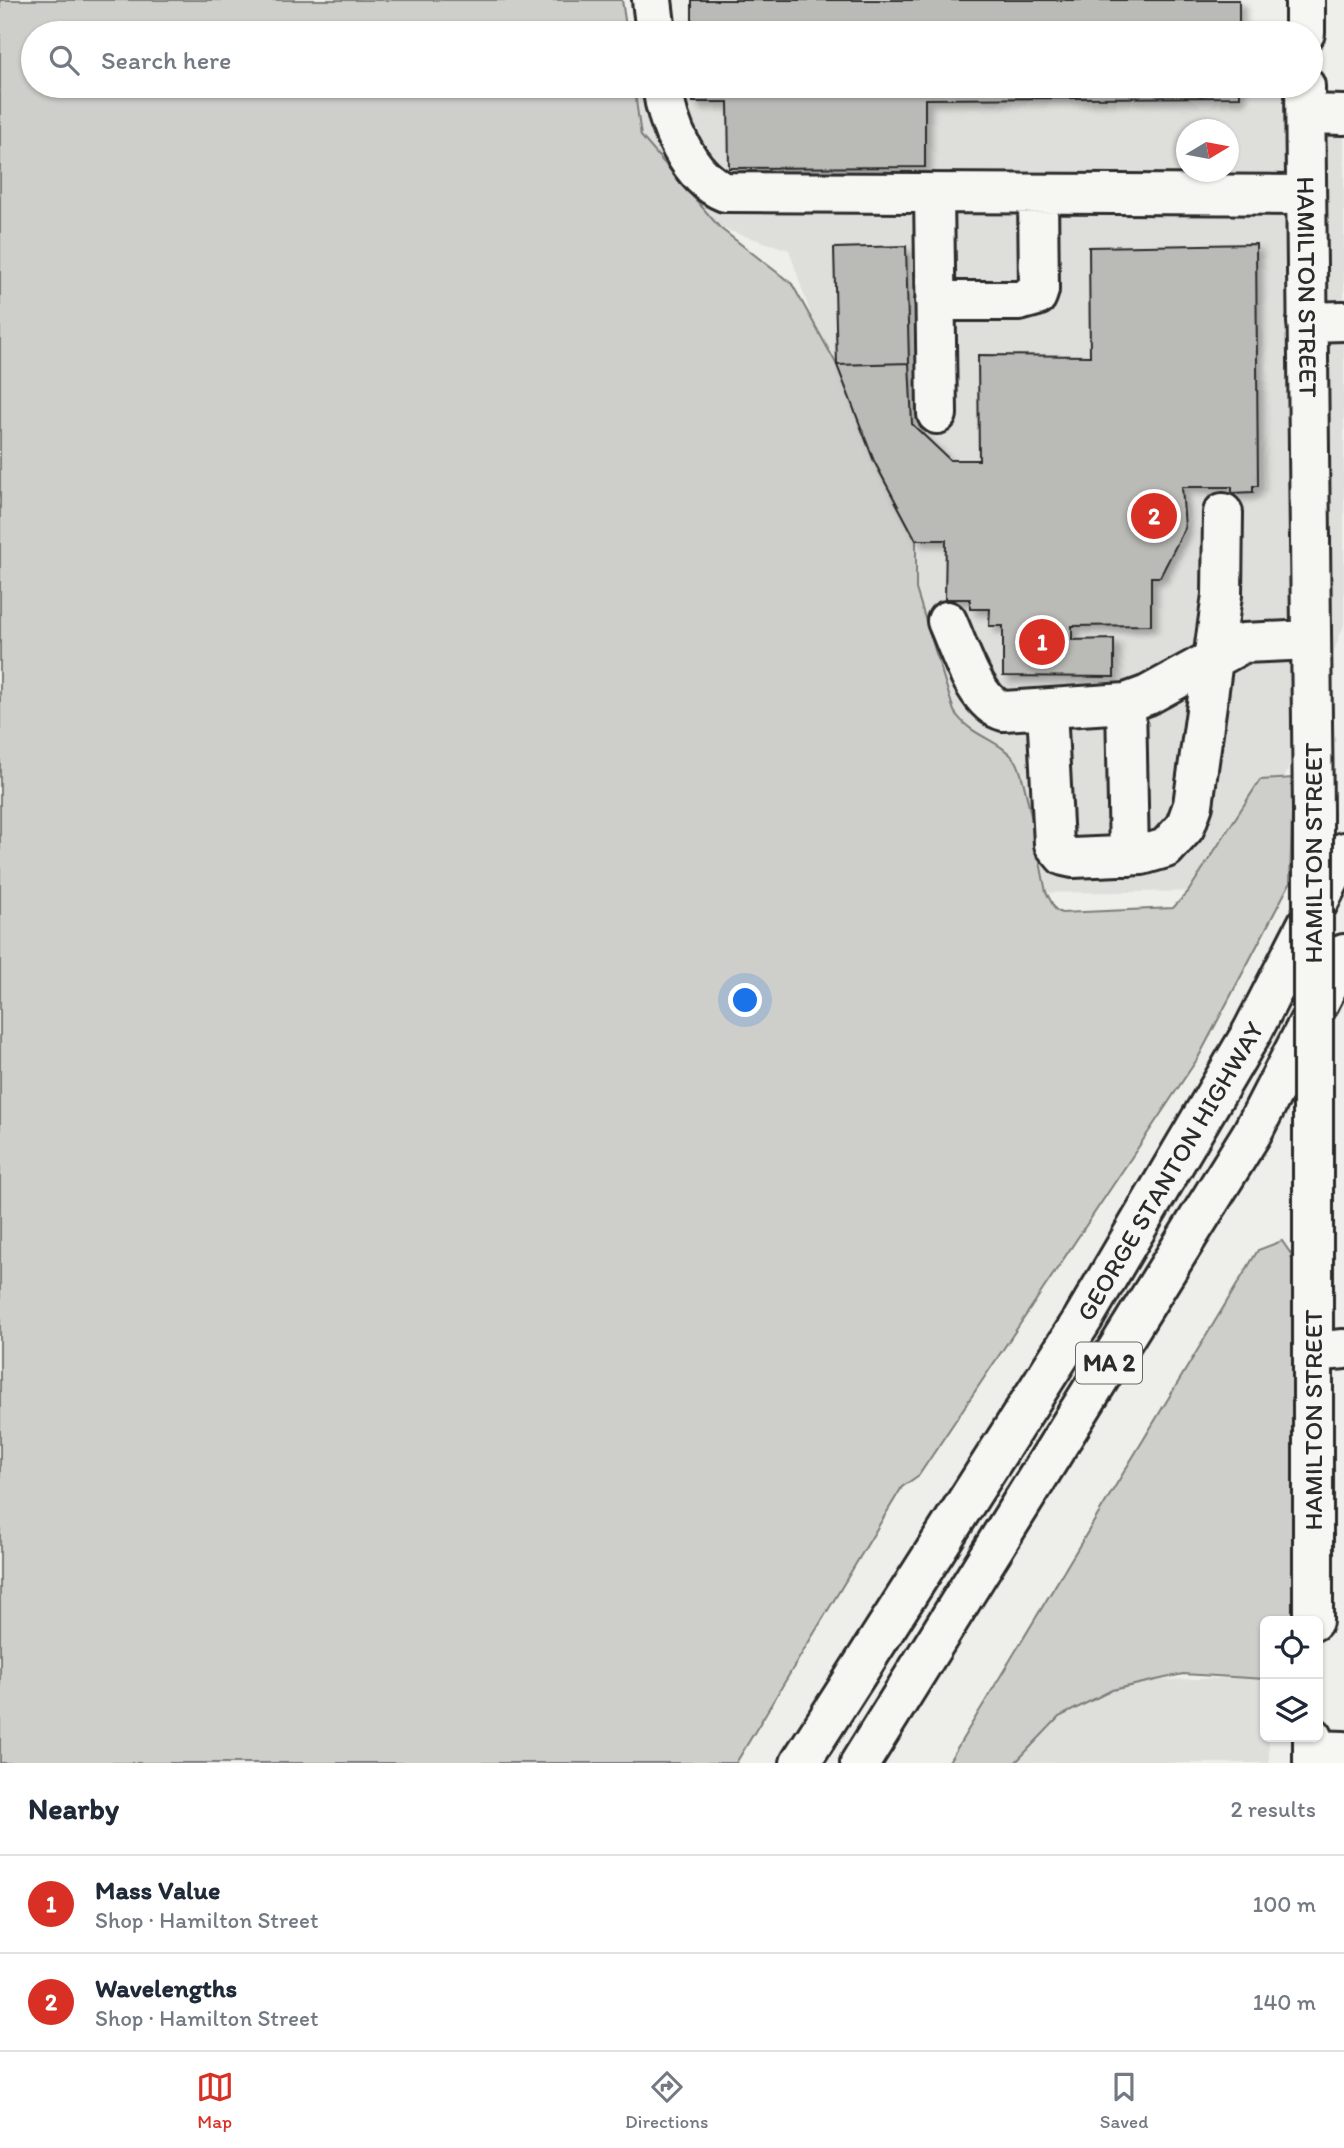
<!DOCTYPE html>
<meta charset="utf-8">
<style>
:root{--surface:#fff;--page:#f6f6f7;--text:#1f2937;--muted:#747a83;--line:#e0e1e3;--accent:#d93025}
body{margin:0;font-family:Itim,sans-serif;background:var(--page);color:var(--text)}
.controls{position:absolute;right:21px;bottom:21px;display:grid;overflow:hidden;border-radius:10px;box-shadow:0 2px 5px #0004}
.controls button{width:63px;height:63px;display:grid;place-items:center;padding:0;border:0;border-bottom:2px solid var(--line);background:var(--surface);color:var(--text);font:35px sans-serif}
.compass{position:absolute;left:1176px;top:119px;width:63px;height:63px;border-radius:50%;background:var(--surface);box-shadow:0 2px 5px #0004;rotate:80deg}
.you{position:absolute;left:746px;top:1001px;width:24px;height:24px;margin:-18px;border:5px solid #fff;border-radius:50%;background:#1a73e8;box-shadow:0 0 0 10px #1a73e833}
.badge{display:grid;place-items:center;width:46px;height:46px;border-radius:50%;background:var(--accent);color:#fff;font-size:23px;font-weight:700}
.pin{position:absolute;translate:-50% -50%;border:4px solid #fff;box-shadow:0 2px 7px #0006}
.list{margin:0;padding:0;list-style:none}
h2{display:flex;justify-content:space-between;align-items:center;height:91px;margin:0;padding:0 28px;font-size:30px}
h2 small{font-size:23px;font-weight:400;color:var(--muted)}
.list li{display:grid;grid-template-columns:46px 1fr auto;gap:21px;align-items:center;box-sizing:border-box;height:98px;padding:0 28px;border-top:2px solid var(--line)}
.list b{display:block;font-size:26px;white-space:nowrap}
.list p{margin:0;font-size:23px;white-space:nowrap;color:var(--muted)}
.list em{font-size:23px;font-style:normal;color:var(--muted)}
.icon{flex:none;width:38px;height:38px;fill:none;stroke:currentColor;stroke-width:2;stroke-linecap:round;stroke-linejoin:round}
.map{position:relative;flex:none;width:1344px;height:1763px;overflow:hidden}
.search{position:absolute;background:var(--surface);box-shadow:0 2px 5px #0004;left:21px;right:21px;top:21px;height:77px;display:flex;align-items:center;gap:18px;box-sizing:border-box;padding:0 24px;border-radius:38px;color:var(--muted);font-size:26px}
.sheet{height:287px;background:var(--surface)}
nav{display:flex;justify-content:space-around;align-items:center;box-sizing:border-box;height:98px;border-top:2px solid var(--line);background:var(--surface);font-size:19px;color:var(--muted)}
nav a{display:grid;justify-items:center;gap:4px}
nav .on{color:var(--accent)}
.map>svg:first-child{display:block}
.built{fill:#dededb;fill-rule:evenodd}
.green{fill:#cececa;stroke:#7c7c7a;stroke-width:2}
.building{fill:#babab7;stroke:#2b2b2b;stroke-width:2;filter:url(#shadow)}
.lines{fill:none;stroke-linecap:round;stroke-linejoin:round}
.minor-casing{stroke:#2b2b2b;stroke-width:44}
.major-casing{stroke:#2b2b2b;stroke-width:44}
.highway-casing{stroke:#2b2b2b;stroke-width:44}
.minor{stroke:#f6f6f2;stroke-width:38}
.major{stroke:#f6f6f2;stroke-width:38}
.highway{stroke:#f6f6f2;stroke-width:38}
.major-bridge-casing{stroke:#2b2b2b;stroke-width:44;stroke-linecap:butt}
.major-bridge{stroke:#f6f6f2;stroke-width:38}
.labels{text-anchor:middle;stroke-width:7;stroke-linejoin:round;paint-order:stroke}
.shield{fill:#f6f6f2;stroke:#686867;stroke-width:2}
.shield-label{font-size:24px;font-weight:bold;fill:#2b2b2b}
.street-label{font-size:26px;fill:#2b2b2b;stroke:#f6f6f2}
</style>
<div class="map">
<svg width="1344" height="1763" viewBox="0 0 1344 1763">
<defs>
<filter id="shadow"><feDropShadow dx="6" dy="6" stdDeviation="3.5" flood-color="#0004"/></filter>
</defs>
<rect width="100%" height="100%" fill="#eeeeea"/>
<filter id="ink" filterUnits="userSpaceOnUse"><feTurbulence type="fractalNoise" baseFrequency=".0143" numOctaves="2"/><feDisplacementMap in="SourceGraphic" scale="14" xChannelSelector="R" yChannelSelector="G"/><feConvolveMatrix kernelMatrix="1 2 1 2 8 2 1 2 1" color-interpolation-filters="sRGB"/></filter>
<g filter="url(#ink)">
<path class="built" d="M1311 52 1315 103 1344 104V625L1240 891 1012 893 949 728 789 250 720 228 639 132 622 86H1311ZM1186 130H1228V172H1186Z
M1265 1677V1737H1269V1763H1015L1062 1683Z"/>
<path class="green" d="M0 0H622L627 33H33V86H634L641 136 720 228 792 284 837 365 874 461 916 540V589L954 711C970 737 998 738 1016 761 1025 773 1041 870 1046 892L1055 909 1061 913 1173 908 1188 892 1260 780 1293 778 1290 883 1198 1058 919 1475 902 1487 736 1763H0Z
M1282 1241 1291 1254 1295 1280 1296 1621H1265V1679L1183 1674 1112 1690 1059 1717 1015 1763H948L1258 1250Z"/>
<path class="building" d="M692 0H1239V33H692Z
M692 86H1240V97L925 99V167L729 168 728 102H693Z
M1256 244 1258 486H1253V492L1232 493V487H1182L1185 528 1160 577H1151V625L1072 626V640L1114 639V677L1003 676V626H989L990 609H970V599H945L946 540H916L874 461 837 365 909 363 912 424 950 460H979L978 355 1090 356 1089 247Z
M906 246 909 363 837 365 834 248Z"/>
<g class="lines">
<g class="minor-casing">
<path id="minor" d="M652 0 656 33
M662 86C667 124 688 177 725 192L1306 195
M1306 114 1344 115
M934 194 937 414
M935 301H1019L1037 296 1039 290 1038 194
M1307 322 1344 321
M947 621C959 647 975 704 1004 711L1126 703 1148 695 1243 643 1311 640
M1126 703 1129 856
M1047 709 1054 844 1064 856 1073 858 1142 855 1166 848 1185 827 1193 805 1222 595 1223 513
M1313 1352 1344 1349
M1313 1750 1344 1751"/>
</g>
<g class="major-casing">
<g id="major">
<path d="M1305 0V33"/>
<path id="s1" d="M1305 86 1313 812"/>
<path d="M1313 1621V1129"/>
<path d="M1313 1737V1763"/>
</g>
</g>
<g class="highway-casing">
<g id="highway">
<path id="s2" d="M800 1763 1083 1319 1252 1032 1344 852"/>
<path d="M860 1763 1252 1133 1344 954"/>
</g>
</g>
<use href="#minor" class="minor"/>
<use href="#major" class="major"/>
<use href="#highway" class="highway"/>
<g class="major-bridge-casing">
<path id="major-bridge" d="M1313 812V1129"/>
</g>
<use href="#major-bridge" class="major-bridge"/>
</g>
</g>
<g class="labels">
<rect class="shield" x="1076" y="1342.5" width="66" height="41" rx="5"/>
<g class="shield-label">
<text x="1109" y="1371">MA 2</text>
</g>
<g class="street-label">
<text dy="9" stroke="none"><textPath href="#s1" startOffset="201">HAMILTON STREET</textPath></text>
<text transform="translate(1313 853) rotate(-90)" y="9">HAMILTON STREET</text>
<text dy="9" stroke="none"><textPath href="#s2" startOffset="698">GEORGE STANTON HIGHWAY</textPath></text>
<text transform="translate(1313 1420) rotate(-90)" y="9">HAMILTON STREET</text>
</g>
</g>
</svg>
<div class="controls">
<button><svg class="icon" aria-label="locate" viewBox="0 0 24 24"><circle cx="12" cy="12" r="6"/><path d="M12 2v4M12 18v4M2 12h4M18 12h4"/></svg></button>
<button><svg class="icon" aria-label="layers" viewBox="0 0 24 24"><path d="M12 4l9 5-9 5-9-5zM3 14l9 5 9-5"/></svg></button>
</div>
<svg class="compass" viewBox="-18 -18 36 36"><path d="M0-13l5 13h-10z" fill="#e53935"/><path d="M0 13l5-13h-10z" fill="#747a83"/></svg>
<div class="you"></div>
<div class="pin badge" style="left:1042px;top:642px">1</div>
<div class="pin badge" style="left:1154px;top:516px">2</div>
<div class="search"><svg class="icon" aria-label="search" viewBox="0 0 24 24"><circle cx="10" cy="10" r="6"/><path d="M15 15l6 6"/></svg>Search here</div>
</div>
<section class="sheet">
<h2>Nearby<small>2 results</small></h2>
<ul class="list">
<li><span class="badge">1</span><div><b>Mass Value</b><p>Shop · Hamilton Street</p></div><em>100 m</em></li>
<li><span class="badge">2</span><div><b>Wavelengths</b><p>Shop · Hamilton Street</p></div><em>140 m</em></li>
</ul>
</section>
<nav>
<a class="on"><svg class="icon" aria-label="map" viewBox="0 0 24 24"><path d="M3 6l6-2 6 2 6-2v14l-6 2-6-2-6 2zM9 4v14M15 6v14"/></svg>Map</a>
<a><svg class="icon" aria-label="directions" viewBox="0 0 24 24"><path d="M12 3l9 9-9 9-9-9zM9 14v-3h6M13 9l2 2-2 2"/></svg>Directions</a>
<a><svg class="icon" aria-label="saved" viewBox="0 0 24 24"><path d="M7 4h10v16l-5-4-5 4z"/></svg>Saved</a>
</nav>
